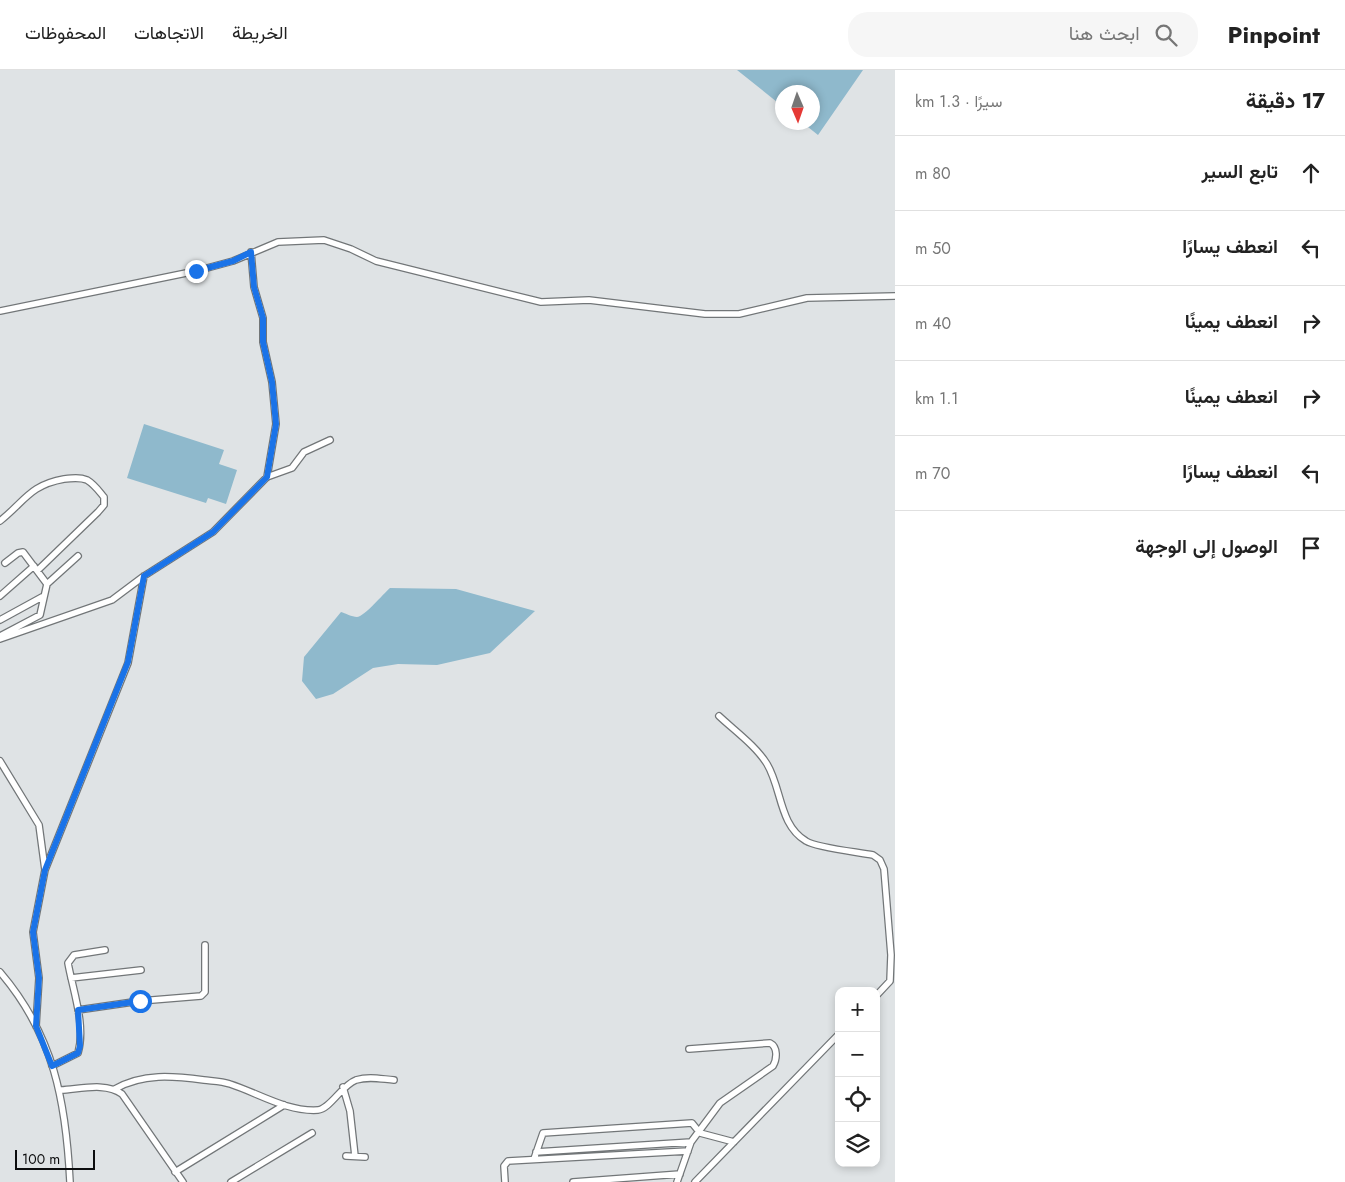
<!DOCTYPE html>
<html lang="ar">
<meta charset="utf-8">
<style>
:root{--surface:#fff;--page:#f6f6f6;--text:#222;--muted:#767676;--line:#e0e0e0}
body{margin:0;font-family:Jost,Vazirmatn,sans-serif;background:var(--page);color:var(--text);direction:rtl}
.controls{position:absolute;right:15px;bottom:15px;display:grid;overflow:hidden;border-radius:10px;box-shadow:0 2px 8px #0003}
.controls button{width:45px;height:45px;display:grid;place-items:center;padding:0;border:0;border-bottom:1px solid var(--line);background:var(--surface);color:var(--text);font:25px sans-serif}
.compass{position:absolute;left:775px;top:15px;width:45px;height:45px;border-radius:50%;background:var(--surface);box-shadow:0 2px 8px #0003;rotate:178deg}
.scale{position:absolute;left:15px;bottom:12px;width:80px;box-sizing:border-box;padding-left:5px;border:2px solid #0c0d0e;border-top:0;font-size:14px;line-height:18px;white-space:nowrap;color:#0c0d0e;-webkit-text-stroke:4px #dfe3e5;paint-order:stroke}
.stop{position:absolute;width:15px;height:15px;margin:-11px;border:4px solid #1a73e8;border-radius:50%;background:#fff}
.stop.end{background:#1a73e8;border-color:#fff;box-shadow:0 1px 5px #0008}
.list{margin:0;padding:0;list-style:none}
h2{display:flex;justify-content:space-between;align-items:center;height:65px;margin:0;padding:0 20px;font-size:21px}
h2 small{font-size:16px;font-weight:400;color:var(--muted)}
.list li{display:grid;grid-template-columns:32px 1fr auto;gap:15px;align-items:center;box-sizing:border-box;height:75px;padding:0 20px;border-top:1px solid var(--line)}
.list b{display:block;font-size:19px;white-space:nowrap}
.list em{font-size:16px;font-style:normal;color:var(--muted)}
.icon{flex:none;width:28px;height:28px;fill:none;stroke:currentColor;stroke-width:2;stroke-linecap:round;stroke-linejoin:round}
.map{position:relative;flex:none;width:895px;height:1112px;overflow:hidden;direction:ltr}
header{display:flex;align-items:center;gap:30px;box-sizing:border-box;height:70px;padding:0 25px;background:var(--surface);border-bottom:1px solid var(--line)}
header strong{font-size:24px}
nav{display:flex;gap:28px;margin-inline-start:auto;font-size:18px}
.search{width:350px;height:45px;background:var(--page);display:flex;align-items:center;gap:12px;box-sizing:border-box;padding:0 18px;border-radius:20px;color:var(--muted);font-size:19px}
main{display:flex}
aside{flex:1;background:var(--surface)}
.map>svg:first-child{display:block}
.green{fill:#8fb9cc}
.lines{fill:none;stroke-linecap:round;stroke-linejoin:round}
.minor-casing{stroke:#727678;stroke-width:8}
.minor{stroke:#fff;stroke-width:5.5}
.route{stroke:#1a73e8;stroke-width:6}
</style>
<header>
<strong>Pinpoint</strong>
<div class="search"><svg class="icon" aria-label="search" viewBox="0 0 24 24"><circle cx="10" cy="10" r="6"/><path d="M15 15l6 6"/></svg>ابحث هنا</div>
<nav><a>الخريطة</a><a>الاتجاهات</a><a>المحفوظات</a></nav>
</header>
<main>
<aside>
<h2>17 دقيقة<small>سيرًا · 1.3 km</small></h2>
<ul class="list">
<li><svg class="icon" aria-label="ahead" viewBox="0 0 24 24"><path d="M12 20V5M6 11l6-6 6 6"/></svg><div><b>تابع السير</b></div><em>80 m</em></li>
<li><svg class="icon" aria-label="left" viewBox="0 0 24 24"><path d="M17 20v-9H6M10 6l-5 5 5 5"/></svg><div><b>انعطف يسارًا</b></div><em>50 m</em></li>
<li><svg class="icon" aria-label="right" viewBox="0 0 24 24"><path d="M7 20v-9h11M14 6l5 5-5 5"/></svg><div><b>انعطف يمينًا</b></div><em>40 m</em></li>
<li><svg class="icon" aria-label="right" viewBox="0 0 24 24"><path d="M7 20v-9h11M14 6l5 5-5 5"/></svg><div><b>انعطف يمينًا</b></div><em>1.1 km</em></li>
<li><svg class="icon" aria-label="left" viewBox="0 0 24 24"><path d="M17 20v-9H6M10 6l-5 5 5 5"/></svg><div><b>انعطف يسارًا</b></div><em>70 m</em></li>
<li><svg class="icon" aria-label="arrive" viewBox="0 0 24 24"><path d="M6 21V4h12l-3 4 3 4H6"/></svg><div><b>الوصول إلى الوجهة</b></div></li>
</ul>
</aside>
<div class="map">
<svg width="895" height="1112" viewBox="0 0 895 1112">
<rect width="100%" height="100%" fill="#dfe3e5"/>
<path class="green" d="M737 0H863L818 65 803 53 812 52V22H782V36Z
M144 354 224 380 219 394 237 400 226 434 208 428 206 433 127 408Z
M390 518 456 519 535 541 490 583 437 595 398 594 373 598 333 624 316 629 302 611 304 587 341 542C345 543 352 547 357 547 364 547 383 524 390 518Z"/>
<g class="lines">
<g class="minor-casing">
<path id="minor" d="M251 182 254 217 263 248V272L272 312 276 354 267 407
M0 241 196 201 233 191 278 172 324 170 351 179 376 191 541 232 589 230 705 244H739L807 228 895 226
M0 451C25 431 30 415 64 409 72 408 80 407 87 410 94 414 99 421 104 427V435L98 442 38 500
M47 514 78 486
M0 526 34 496
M0 550 42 527
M0 566 40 545 47 514 23 482 18 483 5 493
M0 569 112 530 144 506 213 462 267 407 292 398 304 382 330 370
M719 646C735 661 756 676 767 694 782 719 779 755 806 771 817 778 858 782 873 785L880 790 884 799 891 885 890 911 876 926
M0 691 39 755 45 800 33 862 39 908 36 956
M45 800 128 593 144 506
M0 902C54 965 66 1032 70 1112
M71 908 141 900
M78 940 140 931 201 926 205 922V875
M52 996 78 983C86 955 73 921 68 893L74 885 105 880
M343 1017 350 1041 355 1086
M115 1019C143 1003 173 1006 204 1010 212 1011 222 1011 230 1014 258 1023 287 1042 318 1040 330 1039 342 1015 356 1010 369 1006 381 1009 394 1010
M61 1020C80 1019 106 1012 122 1024L183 1112
M536 1082 691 1072
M346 1086 365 1087
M534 1089 543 1063 692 1053 700 1063 734 1072
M175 1102 284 1035
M231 1112 312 1063
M505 1112 504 1096 508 1091 688 1081
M573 1112 680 1104
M677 1112 691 1072 720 1033 773 996C777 989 778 977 770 973L689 979
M695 1112 839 964"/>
</g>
<use href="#minor" class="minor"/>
</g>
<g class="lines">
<path class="route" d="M140 931 78 940 80 976 78 983 52 996 36 956 39 908 33 862 45 800 128 592 144 506 213 462 267 407 276 354 272 312 263 272V248L254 217 251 182 233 191 196 201"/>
</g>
</svg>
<div class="controls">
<button>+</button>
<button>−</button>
<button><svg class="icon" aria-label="locate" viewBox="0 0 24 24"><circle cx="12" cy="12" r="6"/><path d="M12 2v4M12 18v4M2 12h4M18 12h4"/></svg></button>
<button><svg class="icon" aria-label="layers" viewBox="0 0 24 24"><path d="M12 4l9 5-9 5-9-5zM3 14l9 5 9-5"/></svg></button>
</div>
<svg class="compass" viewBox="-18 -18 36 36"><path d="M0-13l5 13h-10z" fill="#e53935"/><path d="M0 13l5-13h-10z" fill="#767676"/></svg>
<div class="scale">100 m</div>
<div class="stop" style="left:140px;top:931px"></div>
<div class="stop end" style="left:196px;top:201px"></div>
</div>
</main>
